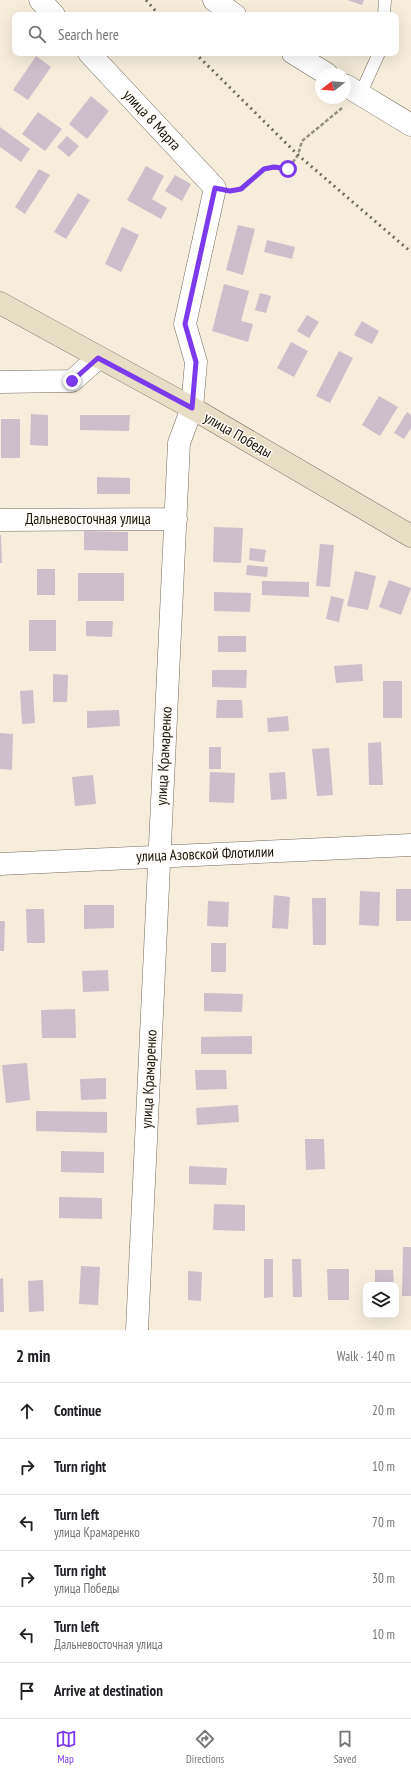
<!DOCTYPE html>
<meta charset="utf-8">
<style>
:root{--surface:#fff;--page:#f6f6f6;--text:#202124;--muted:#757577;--line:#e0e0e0;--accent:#7c3aed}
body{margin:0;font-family:"PT Sans Narrow",sans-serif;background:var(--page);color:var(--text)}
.controls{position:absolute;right:12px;bottom:12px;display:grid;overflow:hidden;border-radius:8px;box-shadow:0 4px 16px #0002}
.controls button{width:36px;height:36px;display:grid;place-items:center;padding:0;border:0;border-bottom:1px solid var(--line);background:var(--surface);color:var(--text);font:20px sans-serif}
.compass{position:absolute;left:315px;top:68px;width:36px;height:36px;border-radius:50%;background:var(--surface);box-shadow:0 4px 16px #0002;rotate:253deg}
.stop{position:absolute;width:12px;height:12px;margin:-9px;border:3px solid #7c3aed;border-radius:50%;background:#fff}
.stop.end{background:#7c3aed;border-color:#fff;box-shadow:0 1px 4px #0008}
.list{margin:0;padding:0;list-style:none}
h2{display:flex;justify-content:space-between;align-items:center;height:52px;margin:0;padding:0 16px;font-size:17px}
h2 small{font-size:13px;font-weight:400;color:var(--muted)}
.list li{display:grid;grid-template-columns:26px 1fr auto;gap:12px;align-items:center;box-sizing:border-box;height:56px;padding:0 16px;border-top:1px solid var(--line)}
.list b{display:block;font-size:15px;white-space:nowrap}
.list p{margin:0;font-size:13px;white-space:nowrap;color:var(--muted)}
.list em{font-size:13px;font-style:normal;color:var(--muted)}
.icon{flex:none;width:22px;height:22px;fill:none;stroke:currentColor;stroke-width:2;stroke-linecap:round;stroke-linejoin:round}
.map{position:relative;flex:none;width:411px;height:1330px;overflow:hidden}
.search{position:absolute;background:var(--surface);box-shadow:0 4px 16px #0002;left:12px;right:12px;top:12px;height:44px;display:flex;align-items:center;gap:10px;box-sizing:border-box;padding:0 14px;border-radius:8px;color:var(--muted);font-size:15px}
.sheet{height:388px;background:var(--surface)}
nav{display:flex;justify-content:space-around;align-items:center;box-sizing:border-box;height:56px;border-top:1px solid var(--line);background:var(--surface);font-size:11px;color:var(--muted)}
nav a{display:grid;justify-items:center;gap:2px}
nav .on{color:var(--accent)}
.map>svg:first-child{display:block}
.building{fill:#ccbecb}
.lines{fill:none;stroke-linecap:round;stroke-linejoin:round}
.lane-casing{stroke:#736b5d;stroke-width:13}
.street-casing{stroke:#736b5d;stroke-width:23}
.secondary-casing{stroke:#736b5d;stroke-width:23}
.path{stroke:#968f83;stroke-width:2.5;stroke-dasharray:4 2;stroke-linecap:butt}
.lane{stroke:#fff;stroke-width:12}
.street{stroke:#fff;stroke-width:22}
.secondary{stroke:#e8dec5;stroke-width:22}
.rail{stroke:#706a60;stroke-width:3;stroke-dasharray:2 4;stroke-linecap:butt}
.route{stroke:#7c3aed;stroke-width:5}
.labels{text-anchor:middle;stroke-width:3;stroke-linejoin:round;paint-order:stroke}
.street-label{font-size:15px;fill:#16130d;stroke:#fffbf5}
</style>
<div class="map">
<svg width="411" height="1330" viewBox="0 0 411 1330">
<rect width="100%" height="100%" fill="#f6eddd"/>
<path class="building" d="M347 0H364L362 5Z
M36 56 51 67 28 100 13 90Z
M91 96 109 111 87 139 69 124Z
M38 112 62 129 45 151 22 134Z
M0 127 30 149 21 162 0 147Z
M67 136 79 146 69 157 57 147Z
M146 166 164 176 152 199 167 208 161 219 127 200Z
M39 169 50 175 25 214 15 207Z
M175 175 191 184 182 201 165 191Z
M78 193 90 200 66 239 54 232Z
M238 225 255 229 243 275 226 270Z
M122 227 139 235 121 272 105 264Z
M267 240 295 247 292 259 264 252Z
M224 284 249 291 241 321 253 324 248 342 212 331Z
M260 293 271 296 266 313 255 310Z
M307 315 319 322 309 338 297 331Z
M362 321 379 331 372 344 354 335Z
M291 342 308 351 294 377 277 368Z
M339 351 353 358 330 403 316 396Z
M379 396 398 407 380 436 362 425Z
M407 412 411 415V428L404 439 394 433Z
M31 414 48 415V446L30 445Z
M80 415H130L129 431 80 430Z
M1 419H20V458H1Z
M97 477 130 478V494H97Z
M214 527 243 528 241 563 213 562Z
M84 531 128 532V551L84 550Z
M0 535H1L2 563H0Z
M320 544 334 545 330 587 316 586Z
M250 548 266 550 264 562 249 560Z
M247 565 268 567 267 577 246 575Z
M37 569H55V595H37Z
M355 571 376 576 368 610 347 606Z
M78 573H124V601H78Z
M389 580 411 588 401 615 379 607Z
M262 581 309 582V597L262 595Z
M214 592 251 593 250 612 214 611Z
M331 596 344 599 339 622 326 619Z
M29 620H56V651H29Z
M86 621H113L112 637 86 636Z
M218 636H246V652H218Z
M362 664 363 681 336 683 334 666Z
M212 670H247L246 688 212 687Z
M53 674 68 675 67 702H53Z
M383 681H402V718H383Z
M33 690 35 723 22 724 20 691Z
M217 700H242L243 718H216Z
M119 710 120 726 87 728V711Z
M288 716 289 731 268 732 267 718Z
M0 733 13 734 12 770 0 769Z
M381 742 383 785H369L368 743Z
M209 747H221V769H209Z
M329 748 333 795 317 796 312 749Z
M210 772 235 773 234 803 209 802Z
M285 772 287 799 271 800 269 773Z
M93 775 96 804 75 806 72 777Z
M396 889H411V921H396Z
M360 891 380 892 379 926 359 925Z
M274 895 290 897 288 929 272 928Z
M312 898H326V945H313Z
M208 901 229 902 228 927 207 926Z
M84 905H114V928L84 929Z
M26 909H44L45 943H27Z
M0 921H5L4 951H0Z
M211 943H226V972H211Z
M108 970 109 991 83 992 82 971Z
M204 993 243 994 242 1012 204 1011Z
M75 1009 76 1038H42L41 1010Z
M252 1036V1054H201V1037Z
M27 1063 30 1100 6 1103 2 1065Z
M195 1070H226L227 1089 196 1090Z
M106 1078V1099L81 1100 80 1079Z
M238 1105 239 1122 197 1125 196 1108Z
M36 1111 107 1112V1133L36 1131Z
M305 1139H324L325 1169 306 1170Z
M61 1151 104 1152V1173L61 1172Z
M189 1166 227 1168 226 1185 189 1184Z
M59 1197 102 1198V1219L59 1218Z
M214 1204 245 1205V1231L213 1230Z
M403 1247H411V1296H402Z
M264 1259H273V1297L264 1298Z
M292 1259H301L302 1297H293Z
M81 1266 100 1267 98 1305 79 1304Z
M327 1269H349V1300H328Z
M375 1270H393L394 1285H375Z
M188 1271 202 1272 201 1301 188 1300Z
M3 1278 4 1312H0V1279Z
M43 1280 44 1311 29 1312 28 1281Z"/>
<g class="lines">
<g class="lane-casing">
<path id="lane" d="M384 15 385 0
M360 95 379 53"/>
</g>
<g class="street-casing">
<path id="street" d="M40 0 54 15
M214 0 235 15
M89 53 215 188 185 324 196 362 192 408 179 443 137 1330
M293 53 327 74
M345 85 411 125
M0 382 72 381 98 358
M0 520 176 519
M0 864 411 845"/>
</g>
<g class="secondary-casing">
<path id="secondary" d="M0 303 192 408 411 536"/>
</g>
<path class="path" d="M237 190 241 189C260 172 261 166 288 169L298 155 302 141 342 108"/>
<use href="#lane" class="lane"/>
<use href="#street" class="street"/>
<use href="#secondary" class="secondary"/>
<path class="rail" d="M146 0 159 15
M195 53 298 155 411 252"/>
</g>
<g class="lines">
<path class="route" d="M72 381 98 358 192 408 196 362 185 324 215 188 230 191 241 189 264 169 274 167 288 169"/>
</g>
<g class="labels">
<g class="street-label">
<text transform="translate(152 120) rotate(47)" y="5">улица 8 Марта</text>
<text transform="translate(238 435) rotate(30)" y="5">улица Победы</text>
<text x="88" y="524">Дальневосточная улица</text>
<text transform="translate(164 756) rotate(-87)" y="5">улица Крамаренко</text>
<text transform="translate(205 854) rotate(-2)" y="5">улица Азовской Флотилии</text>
<text transform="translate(149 1079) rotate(-87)" y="5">улица Крамаренко</text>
</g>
</g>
</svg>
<div class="controls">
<button><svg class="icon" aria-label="layers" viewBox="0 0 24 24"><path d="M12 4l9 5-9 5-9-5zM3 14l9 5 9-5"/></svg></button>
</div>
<svg class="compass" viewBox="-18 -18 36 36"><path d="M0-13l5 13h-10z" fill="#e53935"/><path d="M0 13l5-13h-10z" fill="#757577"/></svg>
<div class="stop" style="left:288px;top:169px"></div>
<div class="stop end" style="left:72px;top:381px"></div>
<div class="search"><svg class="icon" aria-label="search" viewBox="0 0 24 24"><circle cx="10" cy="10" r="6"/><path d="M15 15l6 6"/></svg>Search here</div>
</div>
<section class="sheet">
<h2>2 min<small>Walk · 140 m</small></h2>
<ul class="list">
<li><svg class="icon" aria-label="ahead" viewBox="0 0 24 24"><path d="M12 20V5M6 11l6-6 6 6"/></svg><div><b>Continue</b></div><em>20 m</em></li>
<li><svg class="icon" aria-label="right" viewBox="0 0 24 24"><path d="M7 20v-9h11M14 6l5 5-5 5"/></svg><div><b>Turn right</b></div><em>10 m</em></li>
<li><svg class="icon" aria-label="left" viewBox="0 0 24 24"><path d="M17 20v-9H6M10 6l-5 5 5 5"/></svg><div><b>Turn left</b><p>улица Крамаренко</p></div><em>70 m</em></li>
<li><svg class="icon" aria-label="right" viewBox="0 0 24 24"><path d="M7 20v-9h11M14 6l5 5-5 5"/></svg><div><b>Turn right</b><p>улица Победы</p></div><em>30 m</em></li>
<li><svg class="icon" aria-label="left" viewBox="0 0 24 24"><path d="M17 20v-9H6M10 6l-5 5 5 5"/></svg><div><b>Turn left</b><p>Дальневосточная улица</p></div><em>10 m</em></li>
<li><svg class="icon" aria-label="arrive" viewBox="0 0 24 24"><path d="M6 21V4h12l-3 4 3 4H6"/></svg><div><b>Arrive at destination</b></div></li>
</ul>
</section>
<nav>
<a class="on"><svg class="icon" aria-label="map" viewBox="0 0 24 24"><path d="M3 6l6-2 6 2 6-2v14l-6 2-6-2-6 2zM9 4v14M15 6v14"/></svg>Map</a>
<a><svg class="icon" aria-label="directions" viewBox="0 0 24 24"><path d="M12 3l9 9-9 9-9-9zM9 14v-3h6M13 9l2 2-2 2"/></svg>Directions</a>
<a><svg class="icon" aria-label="saved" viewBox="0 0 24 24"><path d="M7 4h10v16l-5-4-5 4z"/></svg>Saved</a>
</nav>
